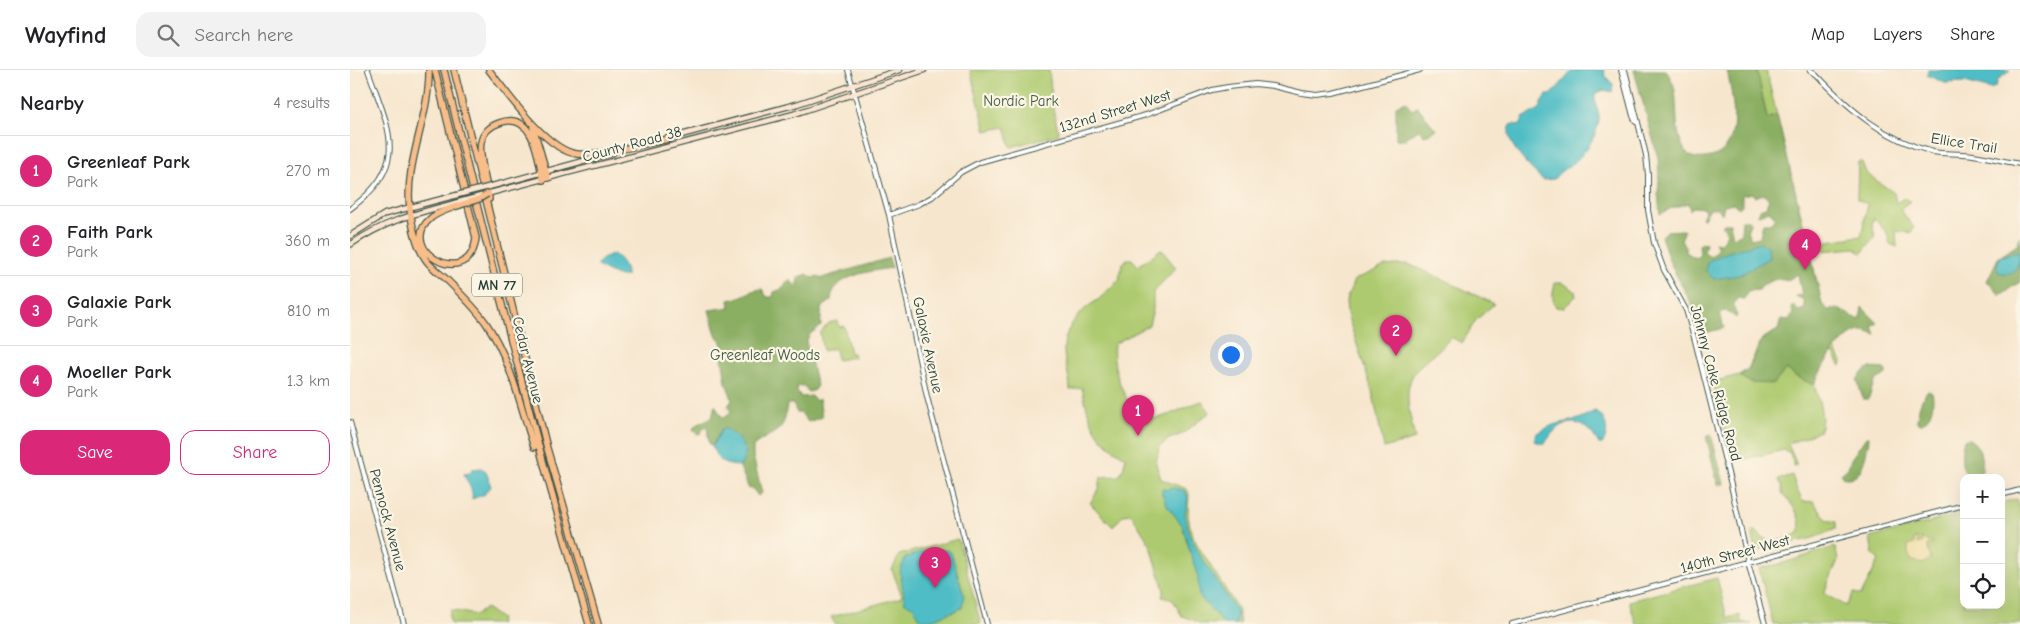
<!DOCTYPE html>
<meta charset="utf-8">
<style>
:root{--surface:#fff;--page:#f2f2f2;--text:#202124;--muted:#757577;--line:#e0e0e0;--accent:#db2777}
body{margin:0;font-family:"Comic Neue",sans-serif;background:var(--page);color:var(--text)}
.controls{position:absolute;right:15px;bottom:15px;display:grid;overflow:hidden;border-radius:10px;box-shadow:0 5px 20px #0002}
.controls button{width:45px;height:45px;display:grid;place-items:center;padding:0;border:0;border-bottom:1px solid var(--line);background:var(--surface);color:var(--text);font:25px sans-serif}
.you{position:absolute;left:880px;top:284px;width:18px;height:18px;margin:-12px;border:4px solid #fff;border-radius:50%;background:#1a73e8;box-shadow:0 0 0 8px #1a73e833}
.badge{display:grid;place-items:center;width:32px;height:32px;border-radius:50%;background:var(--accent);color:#fff;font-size:16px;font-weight:700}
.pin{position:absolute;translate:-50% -41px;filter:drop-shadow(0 1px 2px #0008)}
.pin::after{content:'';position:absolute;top:26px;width:18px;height:15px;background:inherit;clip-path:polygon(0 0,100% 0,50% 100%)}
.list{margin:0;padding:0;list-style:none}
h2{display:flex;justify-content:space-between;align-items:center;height:65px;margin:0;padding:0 20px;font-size:21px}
h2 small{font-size:16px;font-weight:400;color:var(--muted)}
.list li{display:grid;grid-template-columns:32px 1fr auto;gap:15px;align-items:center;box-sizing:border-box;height:70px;padding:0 20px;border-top:1px solid var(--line)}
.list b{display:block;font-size:19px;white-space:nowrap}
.list p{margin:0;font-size:16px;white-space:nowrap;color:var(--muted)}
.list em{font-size:16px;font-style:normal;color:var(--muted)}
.actions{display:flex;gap:10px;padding:15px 20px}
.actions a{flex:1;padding:11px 0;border:1px solid var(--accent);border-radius:15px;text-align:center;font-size:18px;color:var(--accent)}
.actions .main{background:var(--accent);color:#fff}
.icon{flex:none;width:28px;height:28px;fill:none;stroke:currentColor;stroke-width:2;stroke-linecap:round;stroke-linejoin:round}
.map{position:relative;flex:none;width:1670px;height:554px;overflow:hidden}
header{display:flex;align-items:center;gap:30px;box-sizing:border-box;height:70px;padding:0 25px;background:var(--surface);border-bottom:1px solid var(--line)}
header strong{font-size:24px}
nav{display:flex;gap:28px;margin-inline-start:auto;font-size:18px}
.search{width:350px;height:45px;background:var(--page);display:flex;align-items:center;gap:12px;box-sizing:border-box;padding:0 18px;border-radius:15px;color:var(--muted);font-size:19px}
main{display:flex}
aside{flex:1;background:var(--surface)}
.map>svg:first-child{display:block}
.green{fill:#aeca70;stroke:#668452}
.forest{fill:#8aae62;stroke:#54764b}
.sand{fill:#eeda9e;stroke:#868c69}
.water{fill:#4fbdc5;stroke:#377d7c}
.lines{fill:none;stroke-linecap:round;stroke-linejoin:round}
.tertiary-casing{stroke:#3f564b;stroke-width:6}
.secondary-casing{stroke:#3f564b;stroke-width:7}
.motorway-casing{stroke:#3f564b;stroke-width:8}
.tertiary{stroke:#fff;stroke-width:4}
.secondary{stroke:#fce5d0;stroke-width:4.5}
.motorway{stroke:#f8bd89;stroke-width:5.5}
.secondary-bridge-casing{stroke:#3f564b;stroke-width:7;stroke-linecap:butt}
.motorway-bridge-casing{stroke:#3f564b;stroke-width:8;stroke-linecap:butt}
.secondary-bridge{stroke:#fce5d0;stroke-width:4.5}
.motorway-bridge{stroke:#f8bd89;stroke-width:5.5}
.labels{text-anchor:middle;stroke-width:4.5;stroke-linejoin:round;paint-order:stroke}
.shield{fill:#fcf5e5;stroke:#617469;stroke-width:1}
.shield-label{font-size:14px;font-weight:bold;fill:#1f3d34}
.park-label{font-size:15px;fill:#3c5940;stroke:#fcf5e5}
.street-label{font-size:15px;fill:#1f3d34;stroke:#fcf5e5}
</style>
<header>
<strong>Wayfind</strong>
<div class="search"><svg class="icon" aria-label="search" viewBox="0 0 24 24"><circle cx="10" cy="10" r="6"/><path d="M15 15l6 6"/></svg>Search here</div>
<nav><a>Map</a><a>Layers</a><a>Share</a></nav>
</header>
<main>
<aside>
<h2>Nearby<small>4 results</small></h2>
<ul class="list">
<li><span class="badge">1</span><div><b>Greenleaf Park</b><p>Park</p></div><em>270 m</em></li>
<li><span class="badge">2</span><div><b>Faith Park</b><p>Park</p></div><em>360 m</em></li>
<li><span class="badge">3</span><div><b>Galaxie Park</b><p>Park</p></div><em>810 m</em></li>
<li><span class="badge">4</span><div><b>Moeller Park</b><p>Park</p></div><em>1.3 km</em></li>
</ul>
<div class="actions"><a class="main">Save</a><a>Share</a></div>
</aside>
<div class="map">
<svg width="1670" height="554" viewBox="0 0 1670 554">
<rect width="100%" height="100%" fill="#fcf5e5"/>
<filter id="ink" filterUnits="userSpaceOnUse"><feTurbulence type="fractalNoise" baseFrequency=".02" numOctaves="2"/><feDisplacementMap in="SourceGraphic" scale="10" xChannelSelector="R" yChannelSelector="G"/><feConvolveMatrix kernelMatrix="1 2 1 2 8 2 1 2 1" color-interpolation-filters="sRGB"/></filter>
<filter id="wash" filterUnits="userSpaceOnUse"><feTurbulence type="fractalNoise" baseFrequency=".0096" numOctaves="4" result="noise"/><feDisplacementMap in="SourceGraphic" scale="20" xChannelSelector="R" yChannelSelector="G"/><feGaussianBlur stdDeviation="1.12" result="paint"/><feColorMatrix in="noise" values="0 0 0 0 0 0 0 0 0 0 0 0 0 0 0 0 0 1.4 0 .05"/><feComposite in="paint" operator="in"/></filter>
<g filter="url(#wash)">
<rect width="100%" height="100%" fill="#f7e6ce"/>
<path class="green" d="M620 0H699L703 39 709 64 661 77 655 57 636 61Z
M1407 0H1416L1458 174 1511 166 1518 134 1507 129 1508 92H1512L1516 103 1544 123 1546 133 1554 128 1560 131 1550 139 1564 158 1561 163 1546 161 1547 177 1540 174 1537 163 1524 148 1522 153 1525 167 1511 184 1505 178 1460 182 1472 234 1499 266 1485 279 1492 292 1491 296 1483 283 1475 291 1464 314C1468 329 1475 346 1470 361L1438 374 1447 395 1444 396 1440 383 1434 380 1383 392 1362 312 1389 305 1398 299 1412 269 1457 244Z
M811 179 826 198 803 222V239L799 255 764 274C761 300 774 328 790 349 813 351 831 338 852 331L860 342 832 364 819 369 809 377 806 394 811 409 837 419 839 424 838 445 841 462 848 476 888 539 890 554H850L846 551 832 546 823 530 812 527 814 520 801 476 781 444 773 445 763 457 740 433 749 419 751 407 769 406 773 399 776 387C745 371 739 350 732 318L720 320C720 306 714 294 714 281 713 263 725 246 740 235 744 232 749 230 752 226 758 221 762 215 769 210 771 201 770 195 777 189H782L788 196Z
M1058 194 1086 206 1144 234 1126 250 1112 273 1101 267C1092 278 1082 285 1072 294 1049 314 1060 343 1065 369L1034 378 1022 320 997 244 996 231 1004 210 1035 196Z
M1205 213H1213L1225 221 1226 226 1214 238 1206 237C1201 228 1203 223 1205 213Z
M487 251 489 257 494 256 500 283H503L504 287 487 290 485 278 473 281 470 263 479 253Z
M1442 405 1447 420 1453 432 1463 431 1477 450 1486 452V459L1463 468 1406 481 1402 461H1406C1418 478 1435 469 1449 463 1453 447 1442 434 1432 423V416L1428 410Z
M1666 429 1670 442V554H1423L1409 498C1434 495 1461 483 1485 477L1488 490 1474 523 1496 536 1504 523 1511 525 1529 490 1523 485 1520 468 1614 443V535H1651V433Z
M608 469 631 554H485L481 547 549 528 552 526 542 500 549 485Z
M1367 508 1377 548 1390 545 1391 552 1402 554H1286L1279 531Z
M136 538 151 549 150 554H101L99 547 101 540 126 545Z"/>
<path class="forest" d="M1284 0H1316C1319 6 1324 13 1325 21 1328 40 1324 63 1335 81 1340 88 1347 89 1355 88 1397 84 1382 26 1377 0H1407L1417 49 1427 45 1472 234 1477 240 1488 239 1510 250 1512 237 1528 253 1523 256 1526 265C1522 264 1518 262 1514 261 1491 261 1472 297 1464 315L1447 307 1436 299 1424 314 1401 313 1389 306 1399 299 1412 269 1428 260 1431 249 1439 250 1443 243 1441 237 1444 236 1448 241 1455 239 1454 230 1446 226 1452 225 1448 204 1438 210C1430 206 1413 212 1409 220L1398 221 1394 229 1388 228C1382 234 1383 238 1387 245L1386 248 1379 242 1373 241 1370 244 1374 258 1350 264 1342 235 1320 193 1311 166 1317 161 1333 160 1334 162 1331 170 1336 177V182L1345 188 1350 184 1349 175 1353 173 1356 174 1354 181 1359 187 1365 183 1368 179 1365 172 1370 173 1375 169 1377 162 1372 155 1374 153H1380L1383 167 1391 164 1392 150H1399L1400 154 1397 161 1401 169 1410 167 1413 153H1422L1425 147 1419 141 1408 145 1409 139 1416 137 1419 129 1413 124 1405 127 1402 123 1392 125V135L1389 138 1383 133 1374 135 1372 144 1368 138H1360L1354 148H1352L1355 142 1354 138 1343 137 1340 140 1338 133 1322 138 1310 144 1308 123 1309 110 1308 88Z
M1056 31 1061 40 1068 37 1086 60 1074 66 1069 60 1056 67V70L1046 69V36Z
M1670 166V212L1650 225 1637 211 1648 188 1667 175Z
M539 188 542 198C522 201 481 205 481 231L471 238C472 244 470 250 471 256L460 264 456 272 467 316 463 321 458 322 454 316H447V321L451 327 462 326 466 331 469 329 472 347 458 352 451 343H447L443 334H437C435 366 424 359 403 376V386L412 423 408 426 403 419H399L390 397C400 379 392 376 382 362L369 364 362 376 359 373 357 357 351 360V363L347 364 343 359 346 355 362 347 365 335 371 346 376 347 381 341 378 336 382 330 381 326 376 313 371 280 373 274 366 265 359 240 380 237 379 230C393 228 400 219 412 219L417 227H423L424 222 432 219 439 210 448 217V208L457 204 463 208 467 206 472 208Z
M1520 298 1534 299 1536 301V304C1532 308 1527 308 1525 312 1521 317 1522 323 1518 329H1513L1507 310 1513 302Z
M1578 320 1582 322C1585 333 1581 350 1570 354L1567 352C1567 342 1571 328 1578 320Z
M1361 364 1374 414 1368 415 1356 366Z
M1516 367H1519C1519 374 1513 399 1508 404 1505 408 1497 409 1492 407L1491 404 1498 398 1501 389Z
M1618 369C1631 373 1635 396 1630 408 1626 407 1619 406 1615 402 1610 396 1611 377 1614 370Z"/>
<path class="sand" d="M1571 467 1578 472H1583V474L1577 475 1581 489 1572 494 1561 490 1558 483V476L1564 474V469L1568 468 1567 474 1573 472Z"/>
<path class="water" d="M1223 0H1254L1255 6 1263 14 1262 22 1254 20 1245 24C1243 35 1252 44 1248 55 1245 67 1237 80 1228 89 1220 97 1211 99 1204 109L1193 110C1182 100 1149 69 1162 54L1171 55 1173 48 1191 38V33L1197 25H1201Z
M1578 0H1661L1648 10 1646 16 1641 19 1615 12 1595 13 1577 5Z
M1408 173 1418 176 1419 188 1390 205 1364 209 1356 201 1357 192 1373 184Z
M1666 181 1670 183C1670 198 1663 207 1648 202L1647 195 1650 187Z
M263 184C270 187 277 198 276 206 266 207 255 201 246 195L254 188Z
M1245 341C1257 346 1260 365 1252 374H1249C1234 346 1210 346 1195 374L1184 371 1187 363 1203 355 1229 349Z
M373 358C384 363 391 370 396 383L391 396C372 395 369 393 362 376Z
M131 398 136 401 141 417 138 420 135 421V424L122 429C124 420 117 413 114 404L120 403 122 399Z
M820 417 836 421 838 428 835 444 839 464 851 487 887 542 886 554H874L849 526 848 508 832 455 818 437 812 424V418L817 420Z
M577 480C585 482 595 478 601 482L614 525 612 538 584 549 571 550 563 536 555 533 550 502 555 488Z"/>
</g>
<g filter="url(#ink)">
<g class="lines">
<g class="tertiary-casing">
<path id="tertiary" d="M498 0 539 145 577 327 637 554
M1271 0 1283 46 1286 52
M1275 0 1296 85 1298 105V140L1304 173 1314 200 1336 240 1345 271 1381 415 1398 492 1415 554
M1460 0 1466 4C1500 40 1533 69 1583 82 1593 84 1603 83 1613 84 1632 85 1651 91 1670 94
M0 139C61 94 39 60 18 0
M539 145 569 134 582 127 611 102 630 92 796 45 862 20 878 17 905 14 923 16 952 23 967 25 983 23 1070 0
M0 352 54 554
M1651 425 1670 420
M1162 554 1614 435"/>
</g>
<g class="secondary-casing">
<path id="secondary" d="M316 69 447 34 549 0
M146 115 263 83
M140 123 444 44 574 0
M0 166 35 144 107 125
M0 175C36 150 67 143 109 132"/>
</g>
<g class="motorway-casing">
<path id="motorway" d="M79 0C80 47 54 93 60 139 62 155 66 176 76 190 81 197 88 202 95 208 109 222 124 236 136 253 161 290 170 335 184 377
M85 0 126 168C120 223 44 179 81 148 89 141 100 139 110 135
M94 0C139 186 185 371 239 554
M104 0 197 378 248 554
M139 0C157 23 197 81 227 84 251 86 294 74 318 69
M183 57 198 108
M139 129C137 113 128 86 131 72 133 63 140 56 149 53 184 40 188 87 193 110"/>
</g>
<use href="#tertiary" class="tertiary"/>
<use href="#secondary" class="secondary"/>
<use href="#motorway" class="motorway"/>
<g class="secondary-bridge-casing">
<path id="secondary-bridge" d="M107 125 146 115
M109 132 131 126"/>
</g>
<g class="motorway-bridge-casing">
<path id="motorway-bridge" d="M110 135 129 129 137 124"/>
</g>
<use href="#secondary-bridge" class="secondary-bridge"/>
<use href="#motorway-bridge" class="motorway-bridge"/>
</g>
</g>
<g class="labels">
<rect class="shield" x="122" y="203.5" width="50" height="23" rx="4"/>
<g class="shield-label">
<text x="147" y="220">MN 77</text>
</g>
<g class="park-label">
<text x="671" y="36">Nordic Park</text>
<text x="415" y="290">Greenleaf Woods</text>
</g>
<g class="street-label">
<text transform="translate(765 41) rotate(-17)" y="5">132nd Street West</text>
<text transform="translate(1614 73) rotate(9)" y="5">Ellice Trail</text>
<text transform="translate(282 74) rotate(-15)" y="5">County Road 38</text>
<text transform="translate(578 275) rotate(78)" y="5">Galaxie Avenue</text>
<text transform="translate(178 290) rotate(76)" y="5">Cedar Avenue</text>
<text transform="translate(1366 313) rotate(75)" y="5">Johnny Cake Ridge Road</text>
<text transform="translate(38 450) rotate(75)" y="5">Pennock Avenue</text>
<text transform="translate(1385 484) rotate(-15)" y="5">140th Street West</text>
</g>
</g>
</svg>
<div class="controls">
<button>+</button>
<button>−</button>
<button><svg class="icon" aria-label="locate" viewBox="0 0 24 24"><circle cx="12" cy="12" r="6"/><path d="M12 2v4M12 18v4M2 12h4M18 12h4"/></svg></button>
</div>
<div class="you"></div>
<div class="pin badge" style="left:788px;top:366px">1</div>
<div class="pin badge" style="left:1046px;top:286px">2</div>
<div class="pin badge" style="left:585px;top:518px">3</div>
<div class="pin badge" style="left:1455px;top:200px">4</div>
</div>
</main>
